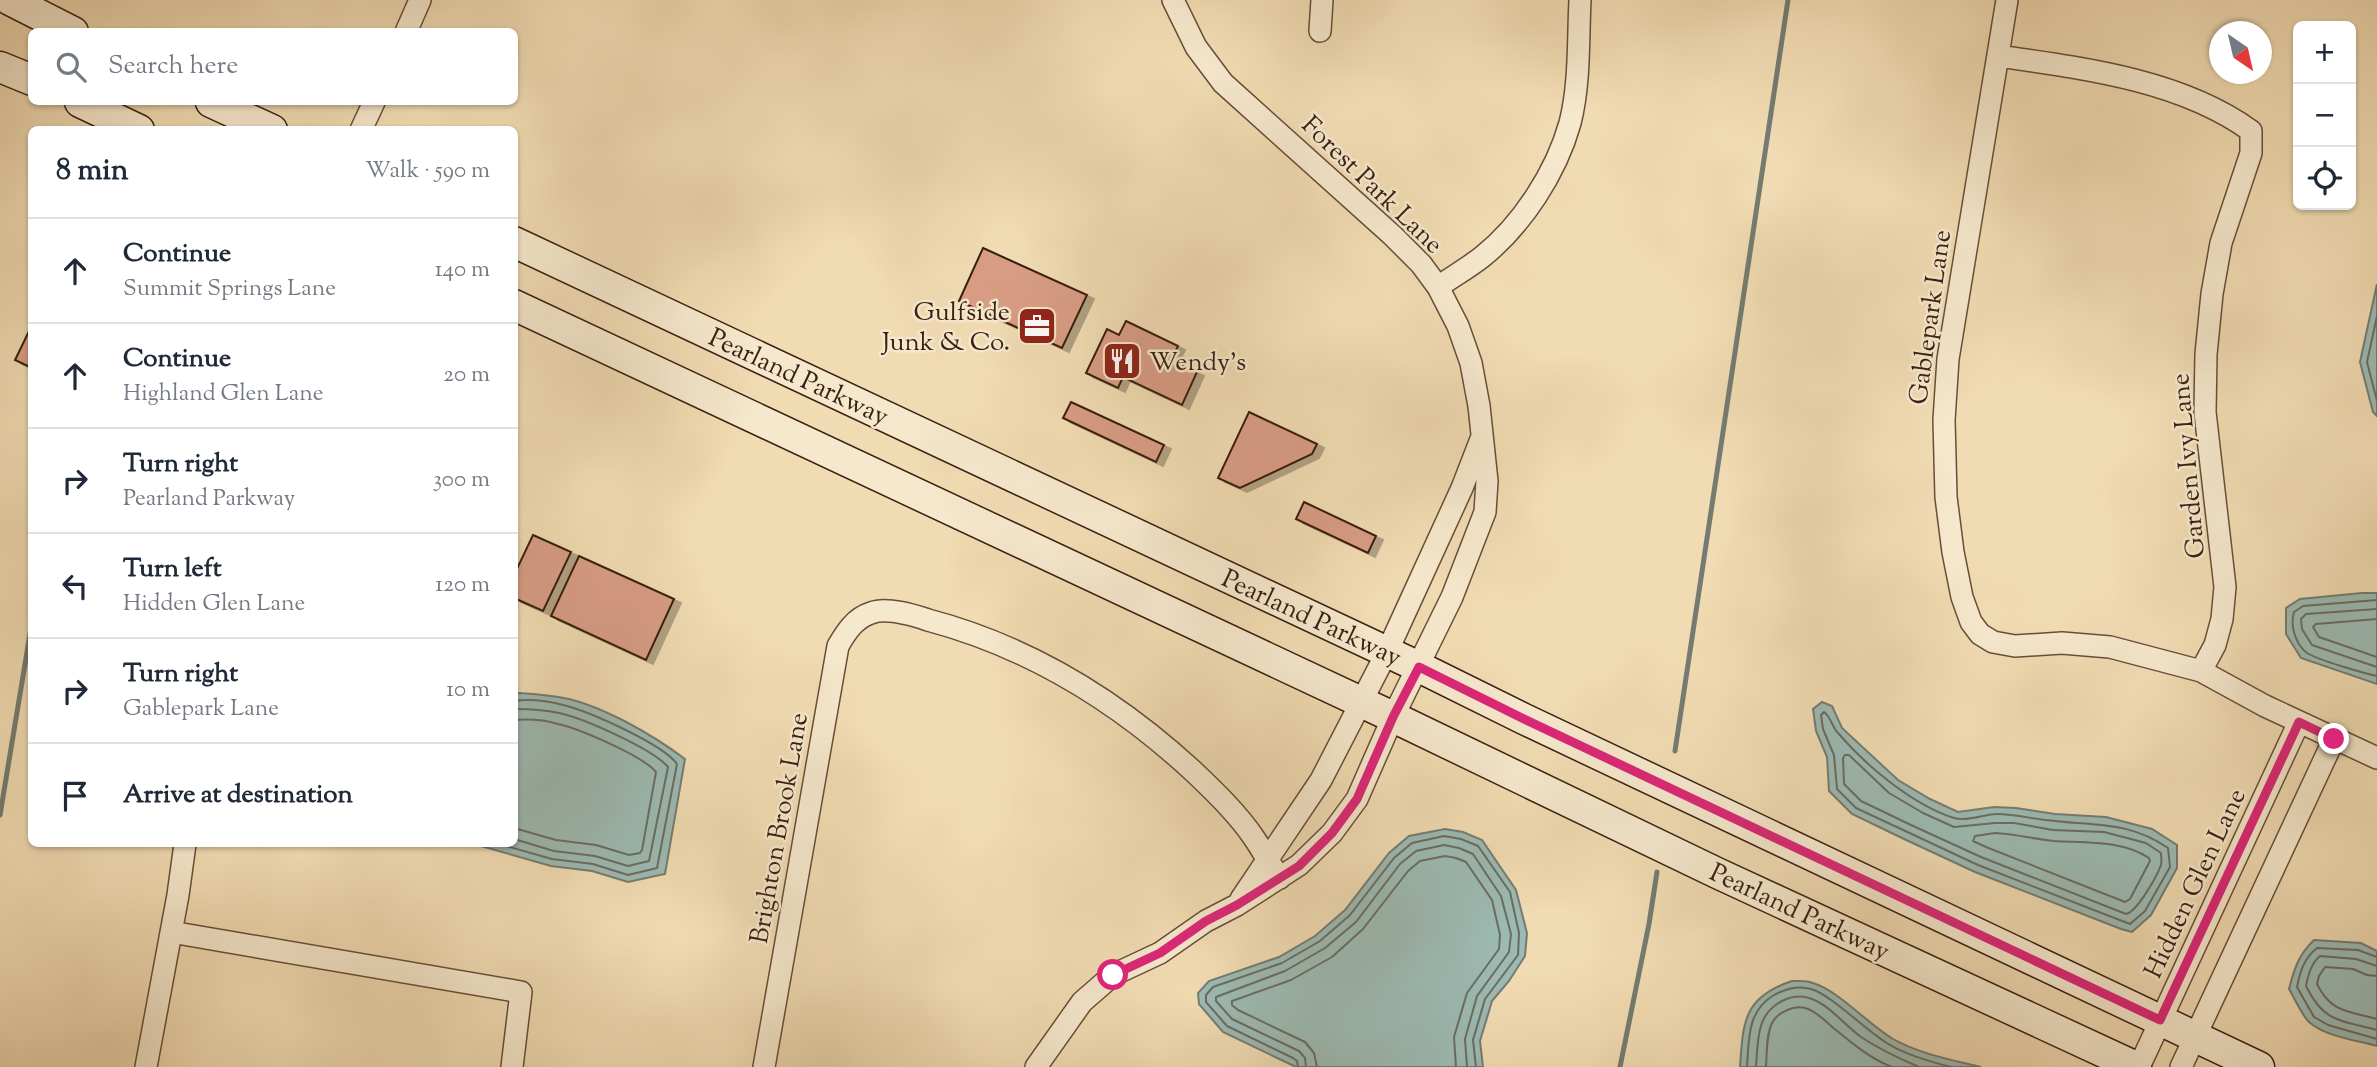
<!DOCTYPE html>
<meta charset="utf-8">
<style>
:root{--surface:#fff;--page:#f6f6f7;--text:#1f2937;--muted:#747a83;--line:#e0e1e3}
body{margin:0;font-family:"Sorts Mill Goudy",serif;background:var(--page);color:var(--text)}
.controls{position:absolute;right:21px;top:21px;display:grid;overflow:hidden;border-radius:10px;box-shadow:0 2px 5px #0004}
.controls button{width:63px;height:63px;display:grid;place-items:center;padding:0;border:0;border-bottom:2px solid var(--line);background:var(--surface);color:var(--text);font:35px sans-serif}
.compass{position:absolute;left:2209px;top:21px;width:63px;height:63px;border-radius:50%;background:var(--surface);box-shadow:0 2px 5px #0004;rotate:146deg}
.stop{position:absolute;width:21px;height:21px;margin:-16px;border:5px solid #db2777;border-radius:50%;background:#fff}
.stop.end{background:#db2777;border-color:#fff;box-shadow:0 2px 7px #0008}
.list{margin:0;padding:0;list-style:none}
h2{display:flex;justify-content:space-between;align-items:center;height:91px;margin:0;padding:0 28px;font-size:30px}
h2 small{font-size:23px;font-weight:400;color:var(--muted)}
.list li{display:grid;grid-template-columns:46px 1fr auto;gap:21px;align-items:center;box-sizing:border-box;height:105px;padding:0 28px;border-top:2px solid var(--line)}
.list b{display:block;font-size:26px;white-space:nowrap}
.list p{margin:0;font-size:23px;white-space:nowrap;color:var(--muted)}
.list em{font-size:23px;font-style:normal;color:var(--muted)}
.icon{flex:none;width:38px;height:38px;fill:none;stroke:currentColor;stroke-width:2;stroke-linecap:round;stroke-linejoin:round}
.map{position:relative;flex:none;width:2377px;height:1067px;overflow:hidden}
.search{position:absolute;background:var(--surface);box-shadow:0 2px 5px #0004;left:28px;top:28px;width:490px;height:77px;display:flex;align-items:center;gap:18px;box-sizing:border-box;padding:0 24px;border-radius:10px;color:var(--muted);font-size:26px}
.panel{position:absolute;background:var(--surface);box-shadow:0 2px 5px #0004;left:28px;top:126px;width:490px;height:721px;border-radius:10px}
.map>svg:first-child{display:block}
.water{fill:#9cbab3;stroke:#747c72;stroke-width:2}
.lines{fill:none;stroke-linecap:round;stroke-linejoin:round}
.shore{stroke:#6a6c62;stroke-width:2}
.stream{stroke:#747c72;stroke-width:5}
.building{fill:#d89d84;stroke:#391f10;stroke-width:2;filter:url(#shadow)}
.minor-casing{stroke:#674e38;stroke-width:24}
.secondary-casing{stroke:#391f10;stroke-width:33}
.minor{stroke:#f6e8cd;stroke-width:21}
.secondary{stroke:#f6e8cd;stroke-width:30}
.route{stroke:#db2777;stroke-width:9}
.labels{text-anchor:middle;stroke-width:5;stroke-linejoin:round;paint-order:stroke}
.street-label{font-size:26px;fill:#391f10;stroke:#f6e8cd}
.poi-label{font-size:26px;fill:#391f10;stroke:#f6e8cd;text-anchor:end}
</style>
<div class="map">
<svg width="2377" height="1067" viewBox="0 0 2377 1067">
<defs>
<filter id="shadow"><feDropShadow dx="7" dy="4" stdDeviation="0" flood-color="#0004"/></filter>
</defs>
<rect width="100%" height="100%" fill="#f1dbb2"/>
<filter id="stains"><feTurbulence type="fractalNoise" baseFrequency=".00286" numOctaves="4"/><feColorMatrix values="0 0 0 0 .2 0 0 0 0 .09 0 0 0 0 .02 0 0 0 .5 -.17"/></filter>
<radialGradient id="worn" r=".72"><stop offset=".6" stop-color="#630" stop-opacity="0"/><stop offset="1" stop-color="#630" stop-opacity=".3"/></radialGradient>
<path class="water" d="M2377 284V416L2373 412 2360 362Z
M2362 593H2377V684L2301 658 2286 634V608L2300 599Z
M520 693C534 694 550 695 564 698 603 706 653 735 685 759L665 874 628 882 592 871 551 866 474 844H514V694Z
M1822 702 1832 706 1842 728 1898 780 1930 799 1958 812 1994 807 2016 808 2055 814 2106 817 2152 829 2177 845V868L2151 915 2132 932 2121 929 1975 872 1904 839 1852 814 1829 791 1827 757 1816 731 1813 709Z
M1445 829 1463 832 1482 840 1516 890 1527 933 1525 956 1509 981 1492 1001 1480 1041 1483 1067H1296L1223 1032 1199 1004 1198 993 1209 981 1279 957 1315 936 1345 910 1389 853 1409 836Z
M2314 940 2361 943 2377 951V1046C2356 1040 2326 1037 2309 1022 2301 1014 2295 999 2289 989 2294 969 2299 954 2314 940Z
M1792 981C1799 981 1807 980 1813 983 1839 991 1868 1024 1893 1039 1920 1054 1952 1060 1981 1067H1740C1743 1021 1744 997 1792 981Z"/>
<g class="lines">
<path class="shore" d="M2377 316 2367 362 2377 401
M2377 600 2303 606 2294 612C2290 625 2295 644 2307 653 2318 660 2363 673 2377 676
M2377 609 2306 614 2301 619 2302 629 2312 645 2377 667
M2377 619 2316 624 2313 627 2319 637 2377 657
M514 709C529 709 545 710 559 713 583 718 653 749 668 767L649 861 628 866 595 856 554 851 514 839
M1824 712C1831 717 1832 727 1838 733 1866 766 1913 805 1954 818 1967 822 1984 814 1997 814 2017 814 2036 820 2055 821 2099 826 2130 822 2168 848L2170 867 2145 911 2130 924 1978 865 1856 808 1837 789 1834 755 1823 729 1821 715Z
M514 720C528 719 545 720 558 724 580 729 643 756 656 772L642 850 640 853 629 855 596 845 556 840 514 828
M1845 755H1849L1889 793 1923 813 1954 827 1995 823H2014L2053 830 2104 832 2146 843 2161 853C2161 856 2162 861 2161 865 2157 876 2137 912 2126 914L1981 857 1911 825 1861 801 1844 784 1843 758Z
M1995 833C2015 834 2034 839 2054 841 2086 843 2122 840 2149 858L2150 861 2130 899 2125 902 1986 847 1973 841 1975 836Z
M499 844 552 859 593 864 628 875 657 868 677 764C663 744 588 711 563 705 548 701 529 699 514 701
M2377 957 2358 950 2317 948C2304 958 2300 972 2297 987L2314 1017 2328 1025 2377 1039
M2377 966 2356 959 2320 956C2311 963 2308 975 2306 986 2324 1023 2340 1020 2377 1030
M2377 976 2367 975 2353 969 2325 967 2319 976 2317 984C2331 1013 2349 1011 2377 1019
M1298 1067 1297 1061 1293 1058 1227 1026 1206 1002V995L1213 987 1282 963 1320 941 1350 915 1394 858 1412 843 1444 836 1461 839 1478 846 1510 892 1519 933 1518 955 1485 999 1473 1040 1476 1067
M1306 1067 1305 1058 1299 1051 1232 1019 1216 1001V997L1285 971 1325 948 1356 922 1400 864 1416 851 1444 845 1459 848 1473 854 1501 896 1511 934 1509 952 1477 996 1465 1039 1467 1067
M1317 1067 1314 1053 1305 1042 1238 1010 1232 1005V1001L1291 980 1332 957 1363 929 1408 871 1420 861 1445 856 1456 858 1466 862 1492 900 1500 935 1499 949 1467 993 1454 1037 1456 1067
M1747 1067C1749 1039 1747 1011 1774 995 1785 989 1798 985 1811 989 1832 995 1867 1032 1890 1045 1909 1056 1931 1062 1951 1067
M1756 1067C1758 1041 1756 1014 1782 1001 1790 997 1800 995 1809 998 1829 1004 1844 1025 1861 1037 1879 1049 1898 1058 1919 1067
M1766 1067C1767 1053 1766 1036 1772 1023 1777 1013 1793 1005 1805 1008 1817 1011 1827 1023 1836 1030 1853 1044 1871 1059 1892 1067"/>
<path class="stream" d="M1675 751 1788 0
M0 815 32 622
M1620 1067 1649 924 1657 872"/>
</g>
<path class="building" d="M983 248 1087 295 1062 348 959 301Z
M1126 321 1178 346 1171 360 1197 372 1182 405 1123 377 1118 388 1086 373 1107 329 1119 335Z
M32 325V368L15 360Z
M1071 402 1164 445 1156 462 1063 418Z
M1249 412 1317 444 1312 454 1240 488 1218 478Z
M1304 502 1376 536 1368 553 1296 519Z
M533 535 571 552 543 611 514 598V575Z
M579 556 674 599 646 660 551 616Z"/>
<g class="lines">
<g class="minor-casing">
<path id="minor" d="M2007 0 1948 359 1944 420 1946 497 1953 552 1962 597 1971 622 1980 634 1993 642 2015 646 2062 643 2110 647 2201 671 2265 706 2377 758
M1320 31 1322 0
M406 32 420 0
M1998 56C2082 68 2181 80 2251 131V153L2221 243 2212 294 2206 354 2205 412 2225 587 2222 619 2215 645 2201 671
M361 130 374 102
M1438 287C1452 277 1468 268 1482 257 1522 225 1556 173 1570 123 1580 84 1578 40 1580 0
M1241 899 1321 780 1387 652 1462 488 1481 439
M171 932 521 992 512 1067
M146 1067 178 895 185 844
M764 1067 838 646C846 632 855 618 871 613 887 607 913 615 928 620 1030 647 1116 700 1193 771 1214 791 1238 814 1254 838 1263 851 1270 865 1280 878
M1036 1067 1082 1002 1113 975 1160 953 1206 921 1237 905 1299 865 1332 833 1357 799 1393 717 1452 597 1485 512 1487 481 1479 406 1471 363 1458 326 1438 287 1421 264 1392 235 1223 83 1196 47 1173 0
M2139 1067 2299 722
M2181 1067 2334 739"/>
</g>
<g class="secondary-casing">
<path id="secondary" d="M10 0 73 32
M0 67 32 80
M80 102 139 130
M211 102 272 130
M514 242 1419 667 1524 719 2259 1067
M514 305 1393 717 1717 873 2136 1067"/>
</g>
<use href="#minor" class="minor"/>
<use href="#secondary" class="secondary"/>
</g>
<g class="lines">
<path class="route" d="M1113 975 1160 953 1206 921 1237 905 1299 866 1332 833 1357 799 1393 717 1419 667 1524 719 2160 1020 2299 722 2334 739"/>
</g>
<defs>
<g id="office-square" transform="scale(2.0125)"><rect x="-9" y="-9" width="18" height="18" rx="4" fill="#8f2418" stroke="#f6e8cd"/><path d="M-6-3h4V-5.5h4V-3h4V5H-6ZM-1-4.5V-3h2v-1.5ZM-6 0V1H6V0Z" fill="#fff"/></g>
<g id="restaurant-square" transform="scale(2.0125)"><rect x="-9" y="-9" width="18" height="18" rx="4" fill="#8f2418" stroke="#f6e8cd"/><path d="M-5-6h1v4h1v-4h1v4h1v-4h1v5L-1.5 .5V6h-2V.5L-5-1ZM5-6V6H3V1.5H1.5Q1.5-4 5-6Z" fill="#fff"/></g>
</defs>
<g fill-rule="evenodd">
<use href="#office-square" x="1037" y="326"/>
<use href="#restaurant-square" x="1122" y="361"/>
</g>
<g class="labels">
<g class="street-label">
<text transform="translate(1373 184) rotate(44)" y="9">Forest Park Lane</text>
<text transform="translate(1929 317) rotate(-82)" y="9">Gablepark Lane</text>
<text transform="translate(799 376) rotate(25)" y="9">Pearland Parkway</text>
<text transform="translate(2187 466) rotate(-95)" y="9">Garden Ivy Lane</text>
<text transform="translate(1312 617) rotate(25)" y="9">Pearland Parkway</text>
<text transform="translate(778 828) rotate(-80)" y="9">Brighton Brook Lane</text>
<text transform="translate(2194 883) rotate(-65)" y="9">Hidden Glen Lane</text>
<text transform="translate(1800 911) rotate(25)" y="9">Pearland Parkway</text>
</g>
<g class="poi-label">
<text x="1010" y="320">Gulfside<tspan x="1010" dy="30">Junk &amp; Co.</tspan></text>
<text x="1149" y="370" text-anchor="start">Wendy's</text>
</g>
</g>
<rect width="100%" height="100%" filter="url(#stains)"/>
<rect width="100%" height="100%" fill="url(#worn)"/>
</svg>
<div class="controls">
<button>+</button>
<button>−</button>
<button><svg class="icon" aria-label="locate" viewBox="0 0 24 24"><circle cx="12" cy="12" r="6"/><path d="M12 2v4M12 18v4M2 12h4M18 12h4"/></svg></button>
</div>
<svg class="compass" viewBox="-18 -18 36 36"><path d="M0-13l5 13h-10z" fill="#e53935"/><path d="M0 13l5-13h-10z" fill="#747a83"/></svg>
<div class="stop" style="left:1113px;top:975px"></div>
<div class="stop end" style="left:2334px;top:739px"></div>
<div class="search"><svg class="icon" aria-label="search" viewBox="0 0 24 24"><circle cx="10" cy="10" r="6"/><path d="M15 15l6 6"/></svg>Search here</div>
<section class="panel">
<h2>8 min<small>Walk · 590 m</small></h2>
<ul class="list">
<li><svg class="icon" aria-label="ahead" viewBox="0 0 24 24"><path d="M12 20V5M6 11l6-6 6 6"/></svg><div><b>Continue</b><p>Summit Springs Lane</p></div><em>140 m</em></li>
<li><svg class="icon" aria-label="ahead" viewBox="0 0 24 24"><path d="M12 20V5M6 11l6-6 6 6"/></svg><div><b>Continue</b><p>Highland Glen Lane</p></div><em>20 m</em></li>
<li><svg class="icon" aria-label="right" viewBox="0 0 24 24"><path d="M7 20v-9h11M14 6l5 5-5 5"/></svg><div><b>Turn right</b><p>Pearland Parkway</p></div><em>300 m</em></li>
<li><svg class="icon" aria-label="left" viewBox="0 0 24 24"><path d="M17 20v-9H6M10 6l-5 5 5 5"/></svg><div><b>Turn left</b><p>Hidden Glen Lane</p></div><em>120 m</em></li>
<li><svg class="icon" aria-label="right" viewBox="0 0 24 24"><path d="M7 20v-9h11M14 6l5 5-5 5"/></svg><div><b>Turn right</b><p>Gablepark Lane</p></div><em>10 m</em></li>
<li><svg class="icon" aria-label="arrive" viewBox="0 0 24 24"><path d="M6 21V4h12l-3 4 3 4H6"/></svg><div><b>Arrive at destination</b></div></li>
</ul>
</section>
</div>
